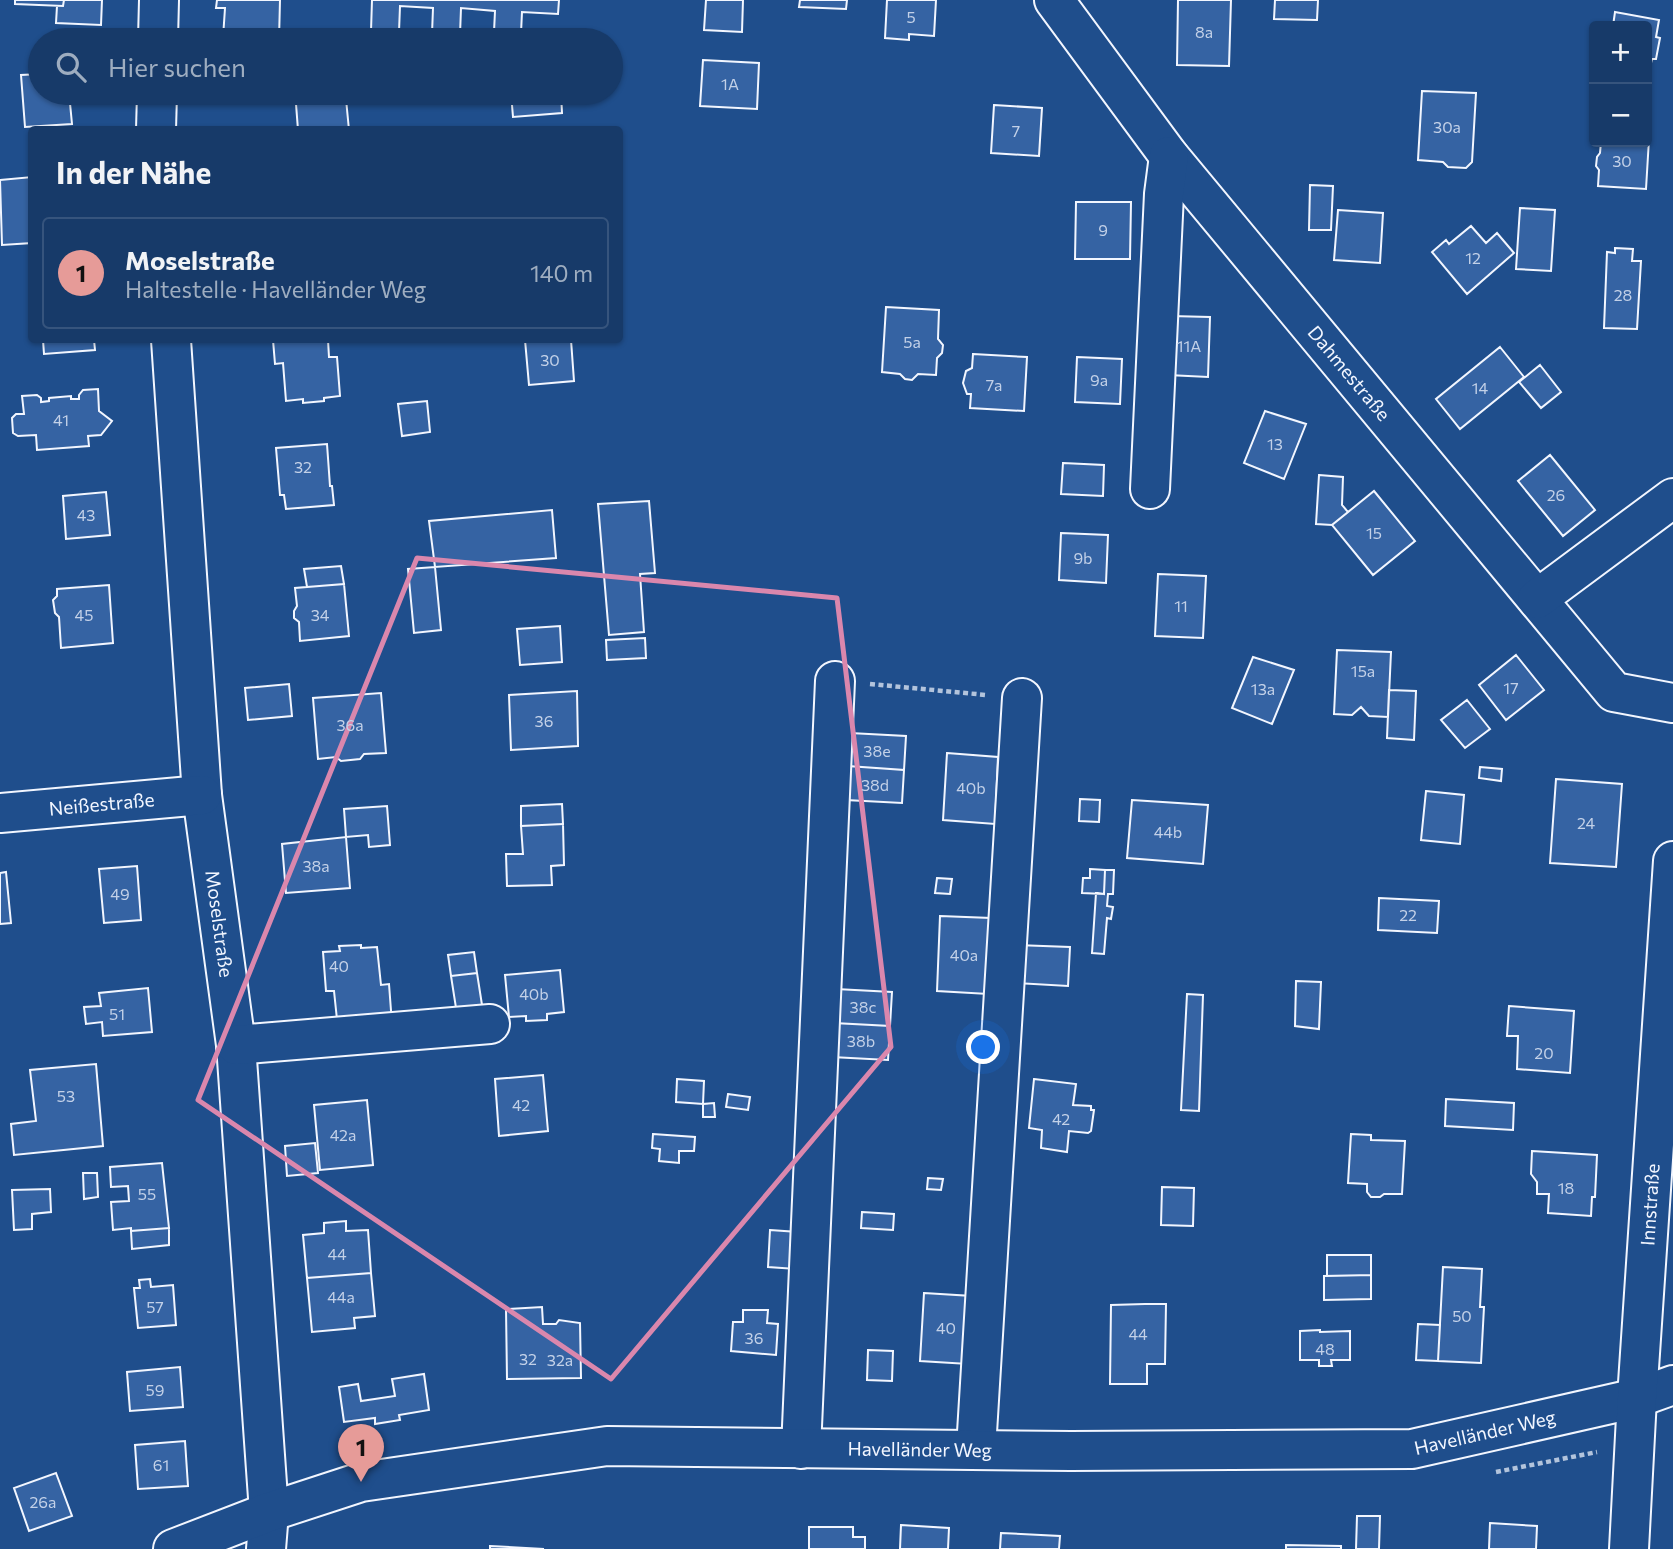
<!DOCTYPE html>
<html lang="de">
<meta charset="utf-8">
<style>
:root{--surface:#173a69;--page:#244571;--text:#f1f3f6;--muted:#9eadc0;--line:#36547d;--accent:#e69b98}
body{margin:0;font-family:Commissioner,sans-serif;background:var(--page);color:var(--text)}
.controls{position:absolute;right:21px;top:21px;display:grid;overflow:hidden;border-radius:7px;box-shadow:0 2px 5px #0004}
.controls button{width:63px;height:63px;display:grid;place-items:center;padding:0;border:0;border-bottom:2px solid var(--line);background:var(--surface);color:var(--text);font:35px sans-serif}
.you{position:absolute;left:984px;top:1048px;width:24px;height:24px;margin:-18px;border:5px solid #fff;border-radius:50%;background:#1a73e8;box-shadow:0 0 0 10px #1a73e833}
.badge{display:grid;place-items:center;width:46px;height:46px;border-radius:50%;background:var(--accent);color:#111;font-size:23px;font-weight:700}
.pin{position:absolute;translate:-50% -58px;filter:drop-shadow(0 2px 4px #0008)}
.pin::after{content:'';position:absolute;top:37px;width:24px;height:21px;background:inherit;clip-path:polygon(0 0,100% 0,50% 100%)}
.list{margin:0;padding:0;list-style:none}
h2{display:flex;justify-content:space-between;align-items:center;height:91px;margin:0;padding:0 28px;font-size:30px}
h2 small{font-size:23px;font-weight:400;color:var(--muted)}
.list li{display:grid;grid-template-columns:46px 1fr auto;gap:21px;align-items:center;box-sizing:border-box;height:112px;margin:0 14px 14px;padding:0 14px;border:2px solid var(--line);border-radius:7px}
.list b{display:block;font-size:26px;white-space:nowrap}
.list p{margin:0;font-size:23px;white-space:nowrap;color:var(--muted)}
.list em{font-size:23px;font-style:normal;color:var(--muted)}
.icon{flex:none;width:38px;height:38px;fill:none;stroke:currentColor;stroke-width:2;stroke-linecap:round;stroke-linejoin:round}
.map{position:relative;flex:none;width:1673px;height:1549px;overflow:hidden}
.search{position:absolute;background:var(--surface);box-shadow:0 2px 5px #0004;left:28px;top:28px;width:595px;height:77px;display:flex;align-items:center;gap:18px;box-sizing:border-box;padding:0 24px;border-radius:38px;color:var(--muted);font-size:26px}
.panel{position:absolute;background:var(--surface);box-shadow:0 2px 5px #0004;left:28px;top:126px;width:595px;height:217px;border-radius:7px}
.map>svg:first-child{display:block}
.building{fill:#3563a3;stroke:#f2f6ff;stroke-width:2}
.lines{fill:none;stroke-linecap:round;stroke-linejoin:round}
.minor-casing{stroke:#f2f6ff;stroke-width:42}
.path{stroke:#b3c4dc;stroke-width:4.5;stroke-dasharray:5 3.5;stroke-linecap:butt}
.minor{stroke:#1f4e8c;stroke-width:38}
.marked{fill:none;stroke:#da87ad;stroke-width:5;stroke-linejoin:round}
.labels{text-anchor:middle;stroke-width:5;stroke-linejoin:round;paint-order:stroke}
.number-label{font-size:16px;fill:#c3d1e8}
.street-label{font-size:19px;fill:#f2f6ff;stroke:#1f4e8c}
</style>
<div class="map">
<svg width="1673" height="1549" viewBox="0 0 1673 1549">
<rect width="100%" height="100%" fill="#1f4e8c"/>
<path class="building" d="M15 0H64L63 6 15 4Z
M64 0H102L101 25 56 23 57 6H63Z
M217 0H280L279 40 223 38 225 8H216Z
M372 0H559L558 14 522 12 521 33 494 32 495 11 461 8 460 35 432 34 433 8 400 6 399 32 371 31Z
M706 0H743L742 32 704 30Z
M800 0H847L846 9 799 7Z
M887 0H936L934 36 909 34V40L885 38Z
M1178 0H1231L1229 66 1177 65Z
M1275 0H1318L1317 20 1274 19Z
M1615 12 1659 20 1656 37 1660 38 1656 59H1652L1648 75 1647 26H1613Z
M703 60 759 63 757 109 700 106Z
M40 74V93H69L72 124 25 127 21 75Z
M1422 91 1476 93 1472 162 1466 168 1448 167 1443 162 1418 160Z
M511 93H561L562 113 513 117Z
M346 99 349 130H298L296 104Z
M994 105 1042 108 1039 156 991 153Z
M1647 139H1649L1646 189 1598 186 1599 170 1596 166 1597 157 1600 153 1601 142H1647Z
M32 177V243L2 245 0 180Z
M1310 185 1333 186 1331 230H1309Z
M1076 202H1131L1130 259H1075Z
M1520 208 1555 210 1551 271 1516 269Z
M1338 210 1383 213 1380 263 1334 260Z
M1471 226 1486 243 1497 233 1514 253 1467 294 1432 252 1446 240 1449 244Z
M1615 248 1633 249 1632 261H1641L1637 329 1604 328 1607 252 1615 253Z
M886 307 939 310 938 339 943 345 942 353 937 358 936 375 918 374 912 380 905 379 900 374 882 372Z
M1171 316 1210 317 1208 377 1168 375Z
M43 340H94L95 350 44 354Z
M273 340H328L329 357H337L340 396 324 398V401L303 403V399L286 401 283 363 275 364Z
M525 340H571L574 381 529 385Z
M1500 347 1524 377 1460 429 1436 399Z
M973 354 1027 357 1024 411 970 408 971 394H967L963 383 966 371 972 368Z
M1077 357 1122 359 1120 404 1075 402Z
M1540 365 1561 392 1541 408 1519 382Z
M98 389 99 411 112 421 101 435 88 436 89 446 37 450 36 435 18 436 13 433 12 418 16 414H24L22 396 37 395 41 398V402L49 401V398L71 396V399H79V395L83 390Z
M427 401 430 432 402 436 398 404Z
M1265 411 1306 424 1284 479 1244 463Z
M327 444 330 486H332L334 505 286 509 284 495H280L276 448Z
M1550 455 1595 510 1563 536 1518 481Z
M1063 463 1104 465 1103 496 1061 494Z
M1319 475 1343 477 1342 505 1348 512 1332 525 1316 524Z
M1374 491 1415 541 1373 575 1332 525Z
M106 492 110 535 66 539 63 496Z
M649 501 655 573 640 574 644 632 609 635 598 504Z
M552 510 556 558 435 567 429 521Z
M1061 533 1108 535 1106 583 1059 580Z
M341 566 344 584 307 587 304 569Z
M435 567 441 630 414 633 408 569Z
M1158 574 1206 576 1203 638 1155 636Z
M344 584 349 636 300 641 299 622 294 618V611L297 606 295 588Z
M109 585 113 643 61 648 59 617 55 613 53 600 57 596V589Z
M560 626 562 662 520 665 517 629Z
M645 638 646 658 607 660 606 640Z
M1337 650 1391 652 1388 717 1369 716 1361 707 1352 715 1334 714Z
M1516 655 1544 690 1506 720 1479 685Z
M1253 657 1294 670 1272 724 1232 708Z
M289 684 292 716 248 720 245 688Z
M1389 690 1416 691 1414 740 1387 738Z
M577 691 578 746 511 750 509 695Z
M381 693 386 753 364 754 360 759 341 761 336 757 318 759 313 698Z
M1467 700 1490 729 1465 748 1441 720Z
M850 733 906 736 904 770 848 766Z
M947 753 998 757 995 824 943 820Z
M848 766 904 770 902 803 846 800Z
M1480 767 1502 769 1501 781 1479 778Z
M1556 779 1622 784 1616 867 1550 863Z
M1426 791 1464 795 1460 844 1421 840Z
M1080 799 1100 800 1099 822 1079 821Z
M1132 800 1208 805 1203 864 1127 858Z
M562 804 563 824 521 826V806Z
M387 806 390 845 369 847 368 835 346 837 344 809Z
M563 824 564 865 551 866 552 885 507 886 506 854H523L521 826Z
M346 837 350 888 286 893 282 844Z
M137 866 141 920 104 923 99 869Z
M1090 869 1105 870 1104 894 1082 893 1083 878H1090Z
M1105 870H1114L1113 894H1108L1107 906 1113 907 1111 919 1107 918 1104 954 1092 953 1096 893 1104 894Z
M6 872 11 923 0 924V873Z
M937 878 952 879 950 894 935 893Z
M1379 898 1439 901 1437 933 1378 930Z
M940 916 991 918 988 994 937 991Z
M361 945V948L377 947 381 985 389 984 392 1024 338 1029 334 991H326L323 952 340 951 339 946Z
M1016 945 1070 947 1068 986 1014 983Z
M474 952 477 973 451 976 448 955Z
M560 970 564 1012 547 1014V1020L526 1021V1016L509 1017 505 975Z
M477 973 482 1005 456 1008 451 976Z
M1296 981 1321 982 1319 1029 1295 1026Z
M148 988 152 1032 103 1036 102 1022 86 1024 84 1007 101 1006 99 993Z
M836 989 892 992 890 1026 834 1023Z
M1187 994 1203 995 1199 1111 1181 1110Z
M1509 1006 1574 1011 1570 1073 1517 1069 1518 1036H1507Z
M834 1023 890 1026 888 1060 832 1057Z
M96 1064 103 1146 14 1155 11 1124 36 1121 30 1070Z
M543 1075 548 1131 499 1136 495 1079Z
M677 1079 704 1081 703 1104 676 1102Z
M1034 1079 1076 1084 1073 1105 1091 1106V1110H1094L1091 1131 1088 1133 1069 1131 1067 1152 1041 1148 1042 1130 1029 1128Z
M728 1094 750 1097 748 1110 726 1107Z
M1446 1099 1514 1103 1513 1130 1445 1126Z
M367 1100 373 1165 320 1170 314 1105Z
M714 1103 715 1117H703V1104Z
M653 1134 695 1137 694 1151H679V1163L659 1161 660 1149 652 1148Z
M1351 1134 1371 1135V1140L1405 1141 1402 1194H1384L1380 1197H1371L1367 1192V1184L1348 1183Z
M315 1143 318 1173 287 1176 285 1146Z
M1532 1151 1597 1155 1595 1197H1592L1591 1216 1548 1213 1549 1194H1537V1182L1531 1174Z
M162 1163 169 1228 131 1231V1228L113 1230 111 1202 129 1201 128 1186 111 1187 110 1167Z
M83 1173H97L98 1197 84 1199Z
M928 1178 943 1179 941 1190 927 1189Z
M1162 1187 1194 1188 1193 1226 1161 1225Z
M50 1189 51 1212 32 1214V1229L14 1230 12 1190Z
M862 1212 894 1214 893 1230 861 1228Z
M346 1221V1231L368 1230 371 1273 307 1278 303 1235 324 1233V1223Z
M169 1228V1245L132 1249 131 1231Z
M770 1230 798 1232 796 1269 768 1267Z
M1327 1255H1371V1275L1327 1276Z
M1443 1267 1482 1269 1480 1307H1484L1481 1363 1438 1361Z
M371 1273 375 1316 354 1318 355 1328 312 1332 307 1278Z
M1371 1275V1299L1324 1300V1276Z
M150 1279 151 1287 173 1285 176 1325 138 1328 134 1288H140L139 1280Z
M924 1293 972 1296 968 1364 920 1361Z
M1145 1304H1166L1165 1364H1147V1384H1110L1111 1305Z
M542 1307 543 1324H556L559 1320 580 1323 581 1378 507 1379 506 1309Z
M743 1310H768L767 1323 778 1324 776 1355 731 1351 733 1322H743Z
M1418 1324 1440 1325 1438 1361 1416 1360Z
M1320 1330V1332L1350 1331V1360H1331L1332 1366H1319V1360H1300V1331Z
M868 1350 893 1351 892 1381 867 1380Z
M180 1367 183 1407 130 1411 127 1372Z
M424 1374 429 1410 399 1415 400 1420 375 1424V1418L344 1422 339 1387 358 1384 361 1401 395 1396 392 1379Z
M185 1441 188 1486 138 1489 135 1445Z
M56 1473 72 1516 29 1531 14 1488Z
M1357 1516H1380L1379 1549H1356Z
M1490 1523 1537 1526 1536 1549H1489Z
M901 1525 949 1528 948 1549H900Z
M809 1527H853V1537H865V1549H809Z
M1001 1533 1060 1536 1059 1549H1000Z
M1286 1545 1341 1546V1549H1286Z
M490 1546 544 1549H490Z"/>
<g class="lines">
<g class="minor-casing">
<g id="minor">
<path id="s1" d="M1054 0 1169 156 1614 692 1673 703"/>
<path d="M158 40 159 0"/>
<path d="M156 130 157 93"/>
<path id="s2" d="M171 340 202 795 236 1045 269 1512 266 1549"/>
<path d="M1150 489 1164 194 1169 156"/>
<path d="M1537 599 1673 498"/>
<path id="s3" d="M0 813 202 795"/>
<path d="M236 1045 490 1024"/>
<path d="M801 1449 835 681"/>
<path d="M976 1449 1022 698"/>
<path id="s4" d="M173 1549 269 1512 361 1482 607 1446 1071 1451 1412 1449 1637 1398 1673 1385"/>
<path id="s5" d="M1629 1549 1637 1398 1673 861"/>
</g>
</g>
<path class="path" d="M870 684 986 695
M1496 1472 1597 1452"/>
<use href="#minor" class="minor"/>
</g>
<path class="marked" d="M417 558 837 598 891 1047 611 1379 198 1100Z"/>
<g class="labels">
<g class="number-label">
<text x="911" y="23">5</text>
<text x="1204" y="38">8a</text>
<text x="730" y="90">1A</text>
<text x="1447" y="133">30a</text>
<text x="1016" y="137">7</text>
<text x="1622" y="167">30</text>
<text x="1103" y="236">9</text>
<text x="1473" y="264">12</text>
<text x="1623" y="301">28</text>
<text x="912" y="348">5a</text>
<text x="1189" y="352">11A</text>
<text x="550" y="366">30</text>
<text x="1099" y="386">9a</text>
<text x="994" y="391">7a</text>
<text x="1480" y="394">14</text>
<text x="61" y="426">41</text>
<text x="1275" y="450">13</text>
<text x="303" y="473">32</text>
<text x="1556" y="501">26</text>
<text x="86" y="521">43</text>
<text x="1374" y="539">15</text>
<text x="1083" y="564">9b</text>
<text x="1181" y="612">11</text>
<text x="84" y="621">45</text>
<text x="320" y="621">34</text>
<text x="1363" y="677">15a</text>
<text x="1511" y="694">17</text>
<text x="1263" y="695">13a</text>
<text x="544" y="727">36</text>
<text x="350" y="731">36a</text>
<text x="877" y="757">38e</text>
<text x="875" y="791">38d</text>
<text x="971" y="794">40b</text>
<text x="1586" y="829">24</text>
<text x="1168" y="838">44b</text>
<text x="316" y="872">38a</text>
<text x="120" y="900">49</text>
<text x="1408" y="921">22</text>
<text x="964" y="961">40a</text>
<text x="339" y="972">40</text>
<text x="534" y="1000">40b</text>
<text x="863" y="1013">38c</text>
<text x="117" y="1020">51</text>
<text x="861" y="1047">38b</text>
<text x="1544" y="1059">20</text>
<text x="66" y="1102">53</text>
<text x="521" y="1111">42</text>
<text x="1061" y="1125">42</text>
<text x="343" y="1141">42a</text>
<text x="1566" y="1194">18</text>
<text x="147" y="1200">55</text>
<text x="337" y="1260">44</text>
<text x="341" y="1303">44a</text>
<text x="155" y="1313">57</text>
<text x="1462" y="1322">50</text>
<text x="946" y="1334">40</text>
<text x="1138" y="1340">44</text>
<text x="754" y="1344">36</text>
<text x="1325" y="1355">48</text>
<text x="528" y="1365">32</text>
<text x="560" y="1366">32a</text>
<text x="155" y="1396">59</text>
<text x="161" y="1471">61</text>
<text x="43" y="1508">26a</text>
</g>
<g class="street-label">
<text dy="7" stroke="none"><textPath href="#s1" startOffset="476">Dahmestraße</textPath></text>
<text dy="7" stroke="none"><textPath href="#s3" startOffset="102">Neißestraße</textPath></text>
<text dy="7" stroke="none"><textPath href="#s2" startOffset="586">Moselstraße</textPath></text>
<text dy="7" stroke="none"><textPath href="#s5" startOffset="345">Innstraße</textPath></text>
<text dy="7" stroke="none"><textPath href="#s4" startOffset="1328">Havelländer Weg</textPath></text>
<text dy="7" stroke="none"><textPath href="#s4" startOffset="761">Havelländer Weg</textPath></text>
</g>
</g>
</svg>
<div class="controls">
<button>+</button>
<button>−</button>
</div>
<div class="you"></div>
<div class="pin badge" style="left:361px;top:1482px">1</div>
<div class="search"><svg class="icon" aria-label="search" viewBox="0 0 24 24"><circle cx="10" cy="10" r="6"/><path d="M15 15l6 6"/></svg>Hier suchen</div>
<section class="panel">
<h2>In der Nähe<small></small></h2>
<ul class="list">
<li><span class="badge">1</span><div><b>Moselstraße</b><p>Haltestelle · Havelländer Weg</p></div><em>140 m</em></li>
</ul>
</section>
</div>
